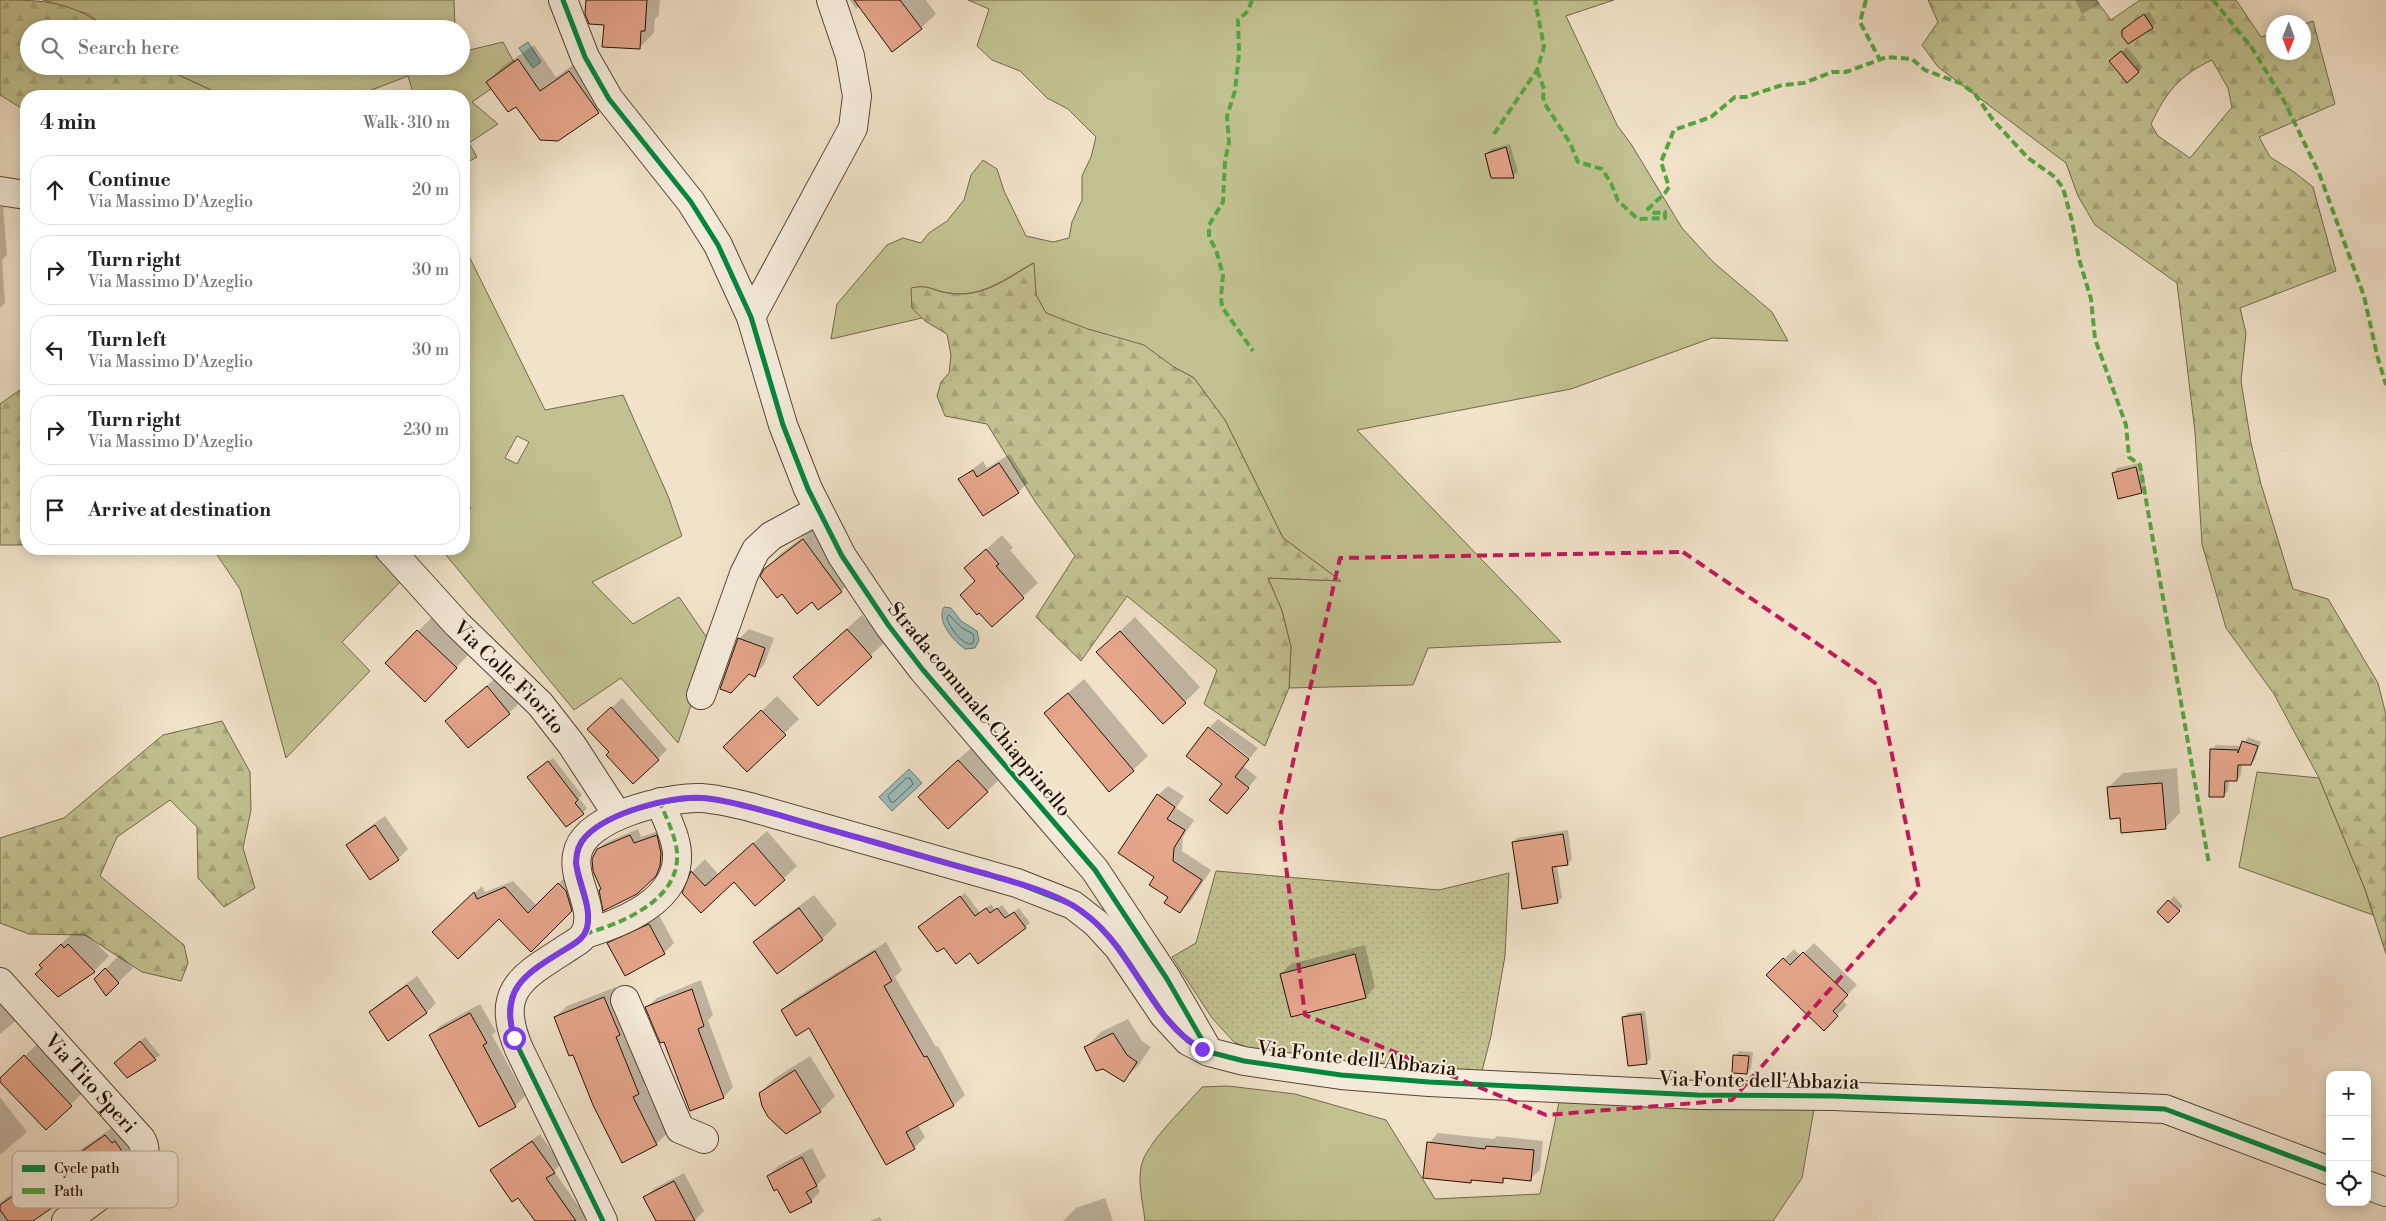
<!DOCTYPE html>
<meta charset="utf-8">
<style>
:root{--surface:#fff;--page:#f6f6f6;--text:#202124;--muted:#757577;--line:#e0e0e0}
body{margin:0;font-family:"Libre Bodoni",serif;background:var(--page);color:var(--text)}
.controls{position:absolute;right:15px;bottom:15px;display:grid;overflow:hidden;border-radius:10px;box-shadow:0 2px 12px #0003}
.controls button{width:45px;height:45px;display:grid;place-items:center;padding:0;border:0;border-bottom:1px solid var(--line);background:var(--surface);color:var(--text);font:25px sans-serif}
.compass{position:absolute;left:2266px;top:15px;width:45px;height:45px;border-radius:50%;background:var(--surface);box-shadow:0 2px 12px #0003;rotate:181deg}
.stop{position:absolute;width:15px;height:15px;margin:-11px;border:4px solid #7c3aed;border-radius:50%;background:#fff}
.stop.end{background:#7c3aed;border-color:#fff;box-shadow:0 1px 5px #0008}
.list{margin:0;padding:0;list-style:none}
h2{display:flex;justify-content:space-between;align-items:center;height:65px;margin:0;padding:0 20px;font-size:21px}
h2 small{font-size:16px;font-weight:400;color:var(--muted)}
.list li{display:grid;grid-template-columns:32px 1fr auto;gap:15px;align-items:center;box-sizing:border-box;height:70px;margin:0 10px 10px;padding:0 10px;border:1px solid var(--line);border-radius:20px}
.list b{display:block;font-size:19px;white-space:nowrap}
.list p{margin:0;font-size:16px;white-space:nowrap;color:var(--muted)}
.list em{font-size:16px;font-style:normal;color:var(--muted)}
.icon{flex:none;width:28px;height:28px;fill:none;stroke:currentColor;stroke-width:2;stroke-linecap:round;stroke-linejoin:round}
.map{position:relative;flex:none;width:2386px;height:1221px;overflow:hidden}
.search{position:absolute;background:var(--surface);box-shadow:0 2px 12px #0003;left:20px;top:20px;width:450px;height:55px;display:flex;align-items:center;gap:12px;box-sizing:border-box;padding:0 18px;border-radius:28px;color:var(--muted);font-size:19px}
.panel{position:absolute;background:var(--surface);box-shadow:0 2px 12px #0003;left:20px;top:90px;width:450px;height:465px;border-radius:20px}
.map>svg:first-child{display:block}
.green{fill:#c2c191;stroke:#73694a;fill-rule:evenodd}
.forest{fill:url(#forest-firs);stroke:#73694a;fill-rule:evenodd}
.garden{fill:url(#garden-dots);stroke:#73694a}
.water{fill:#9bbdbb;stroke:#6b7872}
.shadow{fill:#0003}
.lines{fill:none;stroke-linecap:round;stroke-linejoin:round}
.shore{stroke:#606760;stroke-width:1}
.building{fill:#e5a58b;stroke:#241104}
.minor-casing{stroke:#574535;stroke-width:30}
.minor{stroke:#f6ecdc;stroke-width:28}
.quiet{stroke:#53a840;stroke-width:4;stroke-dasharray:8 4;stroke-linecap:butt}
.cycleway-casing{stroke:#f6ecdc;stroke-width:8}
.cycleway{stroke:#00873e;stroke-width:5}
.route{stroke:#7c3aed;stroke-width:6}
.marked{fill:none;stroke:#c2185b;stroke-width:4;stroke-dasharray:10 6;stroke-linejoin:round}
.labels{text-anchor:middle;stroke-width:4;stroke-linejoin:round;paint-order:stroke}
.street-label{font-size:20px;fill:#241104;stroke:#f6ecdc}
.key{fill:#f6ecdc;stroke:#b7aa9b;stroke-width:1}
.key-label{font-size:14px;fill:#241104}
</style>
<div class="map">
<svg width="2386" height="1221" viewBox="0 0 2386 1221">
<defs>
<pattern id="forest-firs" width="22" height="20" patternUnits="userSpaceOnUse" patternTransform="scale(1.25)"><rect width="22" height="20" fill="#c2c191"/><path d="M5 1l3.5 6h-7zM16 11l3.5 6h-7z" fill="#a7a57b"/></pattern>
<pattern id="garden-dots" width="8" height="8" patternUnits="userSpaceOnUse" patternTransform="scale(1.25)"><rect width="8" height="8" fill="#c2c191"/><path d="M2 2h.1M6 6h.1" fill="none" stroke="#a7a57b" stroke-width="1.8" stroke-linecap="round"/></pattern>
</defs>
<rect width="100%" height="100%" fill="#f1e2c9"/>
<filter id="stains"><feTurbulence type="fractalNoise" baseFrequency=".004" numOctaves="4"/><feColorMatrix values="0 0 0 0 .2 0 0 0 0 .09 0 0 0 0 .02 0 0 0 .5 -.17"/></filter>
<radialGradient id="worn" r=".72"><stop offset=".6" stop-color="#630" stop-opacity="0"/><stop offset="1" stop-color="#630" stop-opacity=".3"/></radialGradient>
<path class="green" d="M43 0H454L455 29H108L88 14Z
M968 0H1614L1566 16 1617 125 1631 144 1682 228 1713 262 1772 312 1788 341 1712 338 1571 389 1357 430 1561 642 1428 648 1413 685 1289 688 1291 647 1282 611 1268 578 1341 581 1283 538 1225 420 1194 378 1174 367 1046 313 1036 295 1033 263C1005 279 982 298 949 293 933 291 929 284 912 288V308L922 318 831 339 837 304 887 245 903 238 921 243 929 233 947 221 964 200 971 175 983 160 997 169 1004 191 1026 236 1053 242 1069 238 1072 222 1082 200V176L1091 157 1096 137 1068 109 1047 98 1020 71 992 60 977 46 989 9Z
M503 42 518 70 472 102 498 124 469 143 477 157 464 164V96H414L408 76 356 96H224L159 66H461V52Z
M464 246 545 410 623 395 668 496 682 536 592 582 633 624 679 597 712 645 678 743 621 678 574 710 441 549H464V516L471 508 464 499ZM517 436 529 442 517 464 505 458Z
M213 549H378L404 578 342 642 370 671 286 758 240 589Z
M2257 772 2319 778 2365 889 2373 915 2239 867Z
M1228 1086 1295 1094 1386 1120 1435 1199 1540 1194 1559 1102 1814 1109 1802 1178 1773 1221H1145C1143 1202 1136 1178 1143 1160 1152 1138 1186 1106 1202 1087Z"/>
<path class="forest" d="M0 0C44 0 71 1 108 29H29V66H159L224 96H26V111L0 95Z
M1928 0H2096L2111 20 2140 0H2236L2261 37 2273 33 2274 52H2304V24L2313 21 2335 104 2259 137 2270 157 2294 172 2313 187 2336 271 2240 308 2246 333 2241 381 2251 443 2261 484 2293 589 2328 599 2378 683 2386 715V954L2365 889 2319 778 2274 694 2226 628 2202 544 2195 432 2177 283 2095 225 2078 196 2066 163 1938 67 1922 45 1938 22ZM2212 60 2228 88 2232 107 2190 158 2158 136 2151 124C2166 92 2180 75 2212 60Z
M1034 263 1036 295 1046 313 1088 329 1144 345 1174 367 1194 378 1225 420 1283 538 1341 581 1268 578 1282 611 1291 647 1289 688 1265 746 1204 704 1217 670 1127 596 1081 661 1036 617 1075 556 1036 503 987 424 945 416 937 396 941 382 949 373 951 355 947 334 925 321 912 308 911 288C929 284 932 291 948 293 982 299 1006 279 1034 263Z
M24 387 26 392V545H0V404Z
M222 721 250 772 251 810 243 848 255 888 224 907 198 878 197 827 170 800 117 837 100 876 184 945 188 963 181 981 142 972 85 935 29 934 0 923V838L64 818 163 735Z"/>
<path class="garden" d="M1216 871 1439 890 1509 873 1505 956 1491 1036 1481 1075 1266 1056 1234 1042 1212 1018 1172 957 1196 943Z"/>
<path class="water" d="M528 42 541 62 533 68 519 48Z
M944 607 951 608 961 621 977 631 979 640 975 648 965 649C953 640 936 622 944 607Z
M909 769 922 783 892 811 879 797Z"/>
<path class="shadow" d="M587 0H660L659 15 655 19 654 33 639 48 605 24Z
M850 0H926L936 14 921 28 892 50 860 6 856 9Z
M2075 0H2098L2100 4 2082 14Z
M2149 11 2156 23 2152 27 2123 30Z
M534 45 556 77 584 57 612 97 598 112 516 105 488 82 502 67Z
M2127 47 2143 67 2127 81 2115 57Z
M1510 144 1518 172 1513 176 1486 154 1491 149Z
M0 207H3L7 255 2 260 5 303 0 308Z
M1010 454 1028 483 1018 492 960 479 983 461 987 468Z
M2140 463 2146 487 2142 492 2113 473 2117 468Z
M818 525 856 576 841 591 813 601 765 570 780 554Z
M1002 535 1013 548 1010 550 1038 583 992 625 976 580 981 554Z
M862 615 886 641 818 704 794 677Z
M433 616 471 652 440 685 387 663Z
M1135 617 1200 687 1185 702 1098 652Z
M749 629 774 638 764 665 754 675 739 639Z
M502 672 524 699 509 713 447 721Z
M1084 679 1148 756 1133 770 1045 713Z
M777 696 799 719 747 770 725 747Z
M622 698 667 750 633 783 611 752 599 720Z
M1218 719 1258 748 1250 758 1210 727Z
M1208 729 1249 760 1244 767 1257 777 1227 813 1224 784Z
M2248 737 2261 742 2255 759 2251 764H2242L2241 775 2237 780H2229L2228 791 2224 796 2211 750 2216 745 2242 746Z
M973 746 1002 777 948 828 934 782Z
M553 758 582 795 579 798 587 808 583 813 534 772Z
M2177 768 2180 813 2166 827 2121 817 2108 788 2123 773Z
M1168 786 1184 796 1176 808 1194 820 1183 837 1182 851 1211 870 1190 902 1180 912 1169 897 1158 795Z
M385 816 408 849 398 859 347 845 357 836Z
M638 829 641 837 664 829 668 845 662 867 636 893 602 889 597 851 605 843Z
M1568 830 1572 859 1568 864 1557 865 1562 898 1557 902 1513 843 1517 838Z
M767 831 797 866 756 904 735 880 683 893 692 872 705 859 718 874Z
M566 876 579 902 531 950 499 917 434 932 482 886 485 892 513 881 537 906Z
M965 893 980 913 991 904 995 910 1002 905 1010 915 1019 908 1030 923 1025 927 970 951 924 923Z
M814 895 837 924 822 939 755 943 769 928Z
M2174 896 2183 906 2168 921 2159 912Z
M659 915 674 943 664 953 608 943 618 934Z
M76 930 79 934 83 930 109 956 94 971 58 995 43 967 55 950Z
M886 942 902 970 895 977 936 1047 938 1046 965 1095 954 1105 918 1125 925 1137 914 1148 810 1027 783 1010 794 999Z
M1814 943 1857 985 1842 1000 1847 1005 1824 1029 1768 975 1794 949 1801 956Z
M1365 945 1375 987 1366 997 1281 974 1291 964Z
M120 954 133 968 106 994 95 980Z
M417 976 436 1003 426 1013 370 1012 380 1003Z
M701 980 713 1015 708 1020 733 1087 724 1097 691 1109 664 1040 647 1007 657 998Z
M616 987 650 1082 645 1087 668 1133 656 1144 573 1053 555 1017 567 1006Z
M5 1000 18 1019 0 1034V1003Z
M480 1004 496 1032 492 1035 525 1096 515 1106 479 1125 431 1035 440 1026Z
M1645 1011 1651 1058 1646 1063 1623 1017 1628 1013Z
M1128 1019 1142 1041 1151 1047 1138 1066 1123 1080 1086 1047 1101 1032Z
M145 1037 160 1055 155 1059H121Z
M39 1042 86 1090 46 1128 0 1080Z
M1739 1051 1753 1052 1751 1068 1747 1073 1735 1056Z
M810 1056 835 1096 820 1111 760 1093 775 1078Z
M0 1097 27 1132 0 1155Z
M120 1122 140 1141 125 1156 31 1221H0V1202L74 1150 76 1153Z
M1438 1133 1494 1139 1497 1136 1543 1141 1540 1170 1530 1179 1507 1177 1502 1182 1473 1179 1471 1181 1429 1143Z
M540 1134 561 1164 554 1171 589 1221H536L519 1196 492 1170Z
M812 1148 826 1176 817 1185 820 1192 811 1201 778 1188 768 1176 778 1166Z
M684 1173 704 1211 694 1221H658L645 1197 655 1188Z
M1105 1198 1113 1221H1063L1076 1208Z
M880 1217 882 1221H869Z"/>
<g class="lines">
<path class="shore" d="M949 615 962 628 973 634 974 640 972 644C962 645 949 627 947 618Z
M907 778H910L913 784 894 802H891L888 796Z"/>
</g>
<path class="building" d="M586 0H647L645 31H641L640 49 602 47 604 25 589 24 585 14Z
M854 0H900L922 29 892 52Z
M2144 14 2153 28 2128 44 2122 36V30Z
M2121 51 2139 72 2127 83 2109 61Z
M518 59 540 91 569 71 599 113 558 141 540 140 516 107 508 112 486 82Z
M1506 147 1514 178H1491L1485 154Z
M999 463 1019 493 983 516 958 479 973 470 977 477Z
M2136 467 2142 493 2118 499 2112 473Z
M803 539 842 592 818 610 812 602 797 614 782 594 777 598 760 576 764 569Z
M986 549 999 564 996 566 1024 598 992 627 979 613 977 615 960 595 975 581 964 568Z
M847 629 872 657 818 706 793 677Z
M417 630 457 668 425 702 385 663Z
M1120 631 1186 703 1163 724 1096 652Z
M738 638 765 648 755 677 749 674 731 693 720 689Z
M487 686 510 714 468 748 445 721Z
M1068 693 1134 771 1109 792 1044 713Z
M611 707 659 760 633 784 606 755 609 752 587 729Z
M761 710 786 735 747 772 723 747Z
M1208 727 1249 759 1235 777 1249 788 1227 814 1209 800 1222 784 1186 756Z
M2242 741 2258 746 2251 765H2238L2237 781H2225L2224 797H2209L2210 749 2238 750V753Z
M958 760 988 792 948 829 918 797Z
M548 761 578 800 575 803 584 814 566 827 527 777Z
M2162 783 2166 829 2121 833 2120 818 2110 819 2107 787Z
M1157 794 1175 807 1167 819 1185 830 1174 848 1173 861 1202 880 1180 913 1164 903 1168 897 1149 885 1154 877 1118 853Z
M375 825 399 860 370 880 346 845Z
M1563 834 1568 865 1552 867 1558 903 1522 909 1512 842Z
M630 835 634 843 657 835 661 853 660 866 656 876 637 894 603 911 599 890 601 889 593 871 592 859 597 849Z
M753 843 785 880 755 906 734 882 701 913 682 893 691 871 705 886Z
M558 883 566 891 572 911 531 952 499 919 458 959 432 932 474 892 477 899 505 887 528 913Z
M960 896 975 916 986 908 990 913 997 908 1005 918 1014 912 1026 928 978 964 970 953 956 964 944 948 937 952 918 927Z
M2168 900 2180 911 2168 923 2157 912Z
M799 908 823 940 777 974 753 942Z
M649 924 665 954 625 976 607 943Z
M61 944 64 948 68 944 95 972 58 997 35 974 42 968 39 965Z
M875 951 892 981 884 986 924 1057 927 1056 954 1106 906 1132 915 1149 886 1165 809 1028 796 1036 781 1010Z
M1803 952 1848 995 1833 1011 1838 1016 1824 1031 1766 975 1783 958 1790 965Z
M1355 954 1366 998 1291 1017 1280 974Z
M105 968 119 983 106 996 94 979Z
M407 985 427 1013 388 1041 369 1012Z
M692 989 704 1026 698 1029 724 1098 690 1111 664 1042 660 1043 645 1007Z
M604 997 620 1035 616 1037 639 1094 633 1097 657 1145 622 1163 593 1105 573 1055 569 1056 554 1017Z
M470 1013 487 1043 483 1045 516 1107 479 1127 429 1035Z
M1641 1014 1647 1064 1628 1066 1622 1017Z
M1113 1033 1127 1055 1137 1062 1124 1082 1103 1069 1096 1071 1084 1047Z
M140 1041 156 1060 127 1078 114 1063Z
M24 1055 72 1106 46 1130 0 1082V1078Z
M1733 1055 1749 1056 1747 1074 1732 1073Z
M795 1070 821 1112 786 1134 768 1117 762 1106 759 1093Z
M105 1135 112 1143 115 1141 126 1157 33 1221H8L0 1210V1205L59 1164 61 1166Z
M532 1141 555 1173 546 1178 576 1221H535L518 1198 512 1202 490 1170Z
M1427 1142 1485 1149 1486 1146 1534 1150 1531 1181 1503 1178V1183L1471 1180V1183L1423 1178Z
M802 1157 817 1186 806 1192 812 1202 790 1213 777 1189 774 1191 767 1176Z
M674 1181 695 1221H656L643 1197Z"/>
<g class="lines">
<g class="minor-casing">
<g id="minor">
<path d="M563 0 585 57 609 99 691 202 718 245 751 317 783 425 808 489 842 556 889 626 923 670 1095 870 1167 979 1205 1045"/>
<path d="M0 191 26 195"/>
<path d="M751 317 853 128 857 96 850 56 831 0"/>
<path id="s1" d="M389 549 457 624 540 704 572 745 618 816"/>
<path d="M701 695 744 574 756 550 771 536 817 511"/>
<path d="M585 934C621 923 680 901 677 853 676 836 666 818 660 802"/>
<path id="s2" d="M0 982 141 1139C147 1149 145 1159 137 1168L66 1221"/>
<path d="M625 1000 680 1129 704 1139"/>
<path d="M2367 1185 2386 1192"/>
<path d="M603 1221 519 1049C495 992 520 978 564 950 571 945 581 941 585 933 597 908 572 881 577 855 583 816 668 797 701 798 718 799 734 803 750 807L1017 883 1073 905 1096 923 1118 947 1164 1015 1188 1041 1209 1052 1244 1061 1341 1075 1429 1082 1698 1095 1833 1096 2165 1109 2330 1171"/>
</g>
</g>
<use href="#minor" class="minor"/>
<path class="quiet" d="M1252 0 1248 11 1238 20 1239 53 1235 91 1227 116 1229 142 1225 161 1223 202 1209 225V237L1216 250 1223 275 1221 297 1222 307 1253 351
M1866 0 1860 22 1880 60
M2213 0 2252 48 2283 99 2319 173 2364 296 2377 355 2386 385
M1537 70 1544 89 1543 97 1545 104 1570 143 1578 162 1602 169 1611 183 1618 201 1638 219 1665 218V212L1655 213 1648 209 1665 193 1669 187 1661 162 1674 130 1711 117 1735 97H1746L1782 85 1804 83 1832 72H1846L1887 57 1912 59 1925 70 1962 84 1975 94 1993 120 2028 158 2055 177 2063 188 2072 221 2079 259 2091 299 2095 339 2126 425 2129 457 2140 465 2209 864
M1494 134 1537 70 1544 47 1535 0
M585 934C621 923 680 901 677 853 676 836 666 818 660 802"/>
<g class="cycleway-casing">
<path id="cycleway" d="M563 0 585 57 609 99 691 202 718 245 751 317 783 425 808 489 842 556 889 626 923 670 1095 870 1167 979 1209 1052
M603 1221 519 1049C495 992 520 978 564 950 571 945 581 941 585 933 597 908 572 881 577 855 583 816 668 797 701 798 718 799 734 803 750 807L1017 883 1073 905 1096 923 1118 947 1164 1015 1188 1041 1209 1052 1244 1061 1341 1075 1429 1082 1698 1095 1833 1096 2165 1109 2330 1171"/>
</g>
<use href="#cycleway" class="cycleway"/>
</g>
<g class="lines">
<path class="route" d="M514 1038C499 985 529 972 569 947 577 942 584 938 587 928 592 906 579 885 576 863 576 853 579 843 586 836 610 812 670 796 703 798 728 800 752 808 776 814 809 824 842 833 874 842 912 853 949 864 987 874 1016 883 1046 890 1072 905 1132 939 1147 1020 1202 1049"/>
</g>
<path class="marked" d="M1683 552 1878 685 1919 889 1732 1100 1546 1115 1305 1015 1280 819 1340 558Z"/>
<g class="labels">
<g class="street-label">
<text dy="7" stroke="none"><textPath href="#s1" startOffset="176">Via Colle Fiorito</textPath></text>
<text transform="translate(980 709) rotate(50)" y="7">Strada comunale Chiappinello</text>
<text transform="translate(1357 1058) rotate(6)" y="7">Via Fonte dell'Abbazia</text>
<text transform="translate(1759 1080) rotate(1)" y="7">Via Fonte dell'Abbazia</text>
<text dy="7" stroke="none"><textPath href="#s2" startOffset="136">Via Tito Speri</textPath></text>
</g>
</g>
<rect x="12" y="1151" width="166" height="57" rx="8" class="key"/>
<rect x="22" y="1165" width="23" height="7" fill="#00873e"/>
<rect x="22" y="1188" width="23" height="6" fill="#53a840"/>
<g class="key-label">
<text x="54" y="1173">Cycle path</text>
<text x="54" y="1196">Path</text>
</g>
<rect width="100%" height="100%" filter="url(#stains)"/>
<rect width="100%" height="100%" fill="url(#worn)"/>
</svg>
<div class="controls">
<button>+</button>
<button>−</button>
<button><svg class="icon" aria-label="locate" viewBox="0 0 24 24"><circle cx="12" cy="12" r="6"/><path d="M12 2v4M12 18v4M2 12h4M18 12h4"/></svg></button>
</div>
<svg class="compass" viewBox="-18 -18 36 36"><path d="M0-13l5 13h-10z" fill="#e53935"/><path d="M0 13l5-13h-10z" fill="#757577"/></svg>
<div class="stop" style="left:514px;top:1038px"></div>
<div class="stop end" style="left:1202px;top:1049px"></div>
<div class="search"><svg class="icon" aria-label="search" viewBox="0 0 24 24"><circle cx="10" cy="10" r="6"/><path d="M15 15l6 6"/></svg>Search here</div>
<section class="panel">
<h2>4 min<small>Walk · 310 m</small></h2>
<ul class="list">
<li><svg class="icon" aria-label="ahead" viewBox="0 0 24 24"><path d="M12 20V5M6 11l6-6 6 6"/></svg><div><b>Continue</b><p>Via Massimo D'Azeglio</p></div><em>20 m</em></li>
<li><svg class="icon" aria-label="right" viewBox="0 0 24 24"><path d="M7 20v-9h11M14 6l5 5-5 5"/></svg><div><b>Turn right</b><p>Via Massimo D'Azeglio</p></div><em>30 m</em></li>
<li><svg class="icon" aria-label="left" viewBox="0 0 24 24"><path d="M17 20v-9H6M10 6l-5 5 5 5"/></svg><div><b>Turn left</b><p>Via Massimo D'Azeglio</p></div><em>30 m</em></li>
<li><svg class="icon" aria-label="right" viewBox="0 0 24 24"><path d="M7 20v-9h11M14 6l5 5-5 5"/></svg><div><b>Turn right</b><p>Via Massimo D'Azeglio</p></div><em>230 m</em></li>
<li><svg class="icon" aria-label="arrive" viewBox="0 0 24 24"><path d="M6 21V4h12l-3 4 3 4H6"/></svg><div><b>Arrive at destination</b></div></li>
</ul>
</section>
</div>
